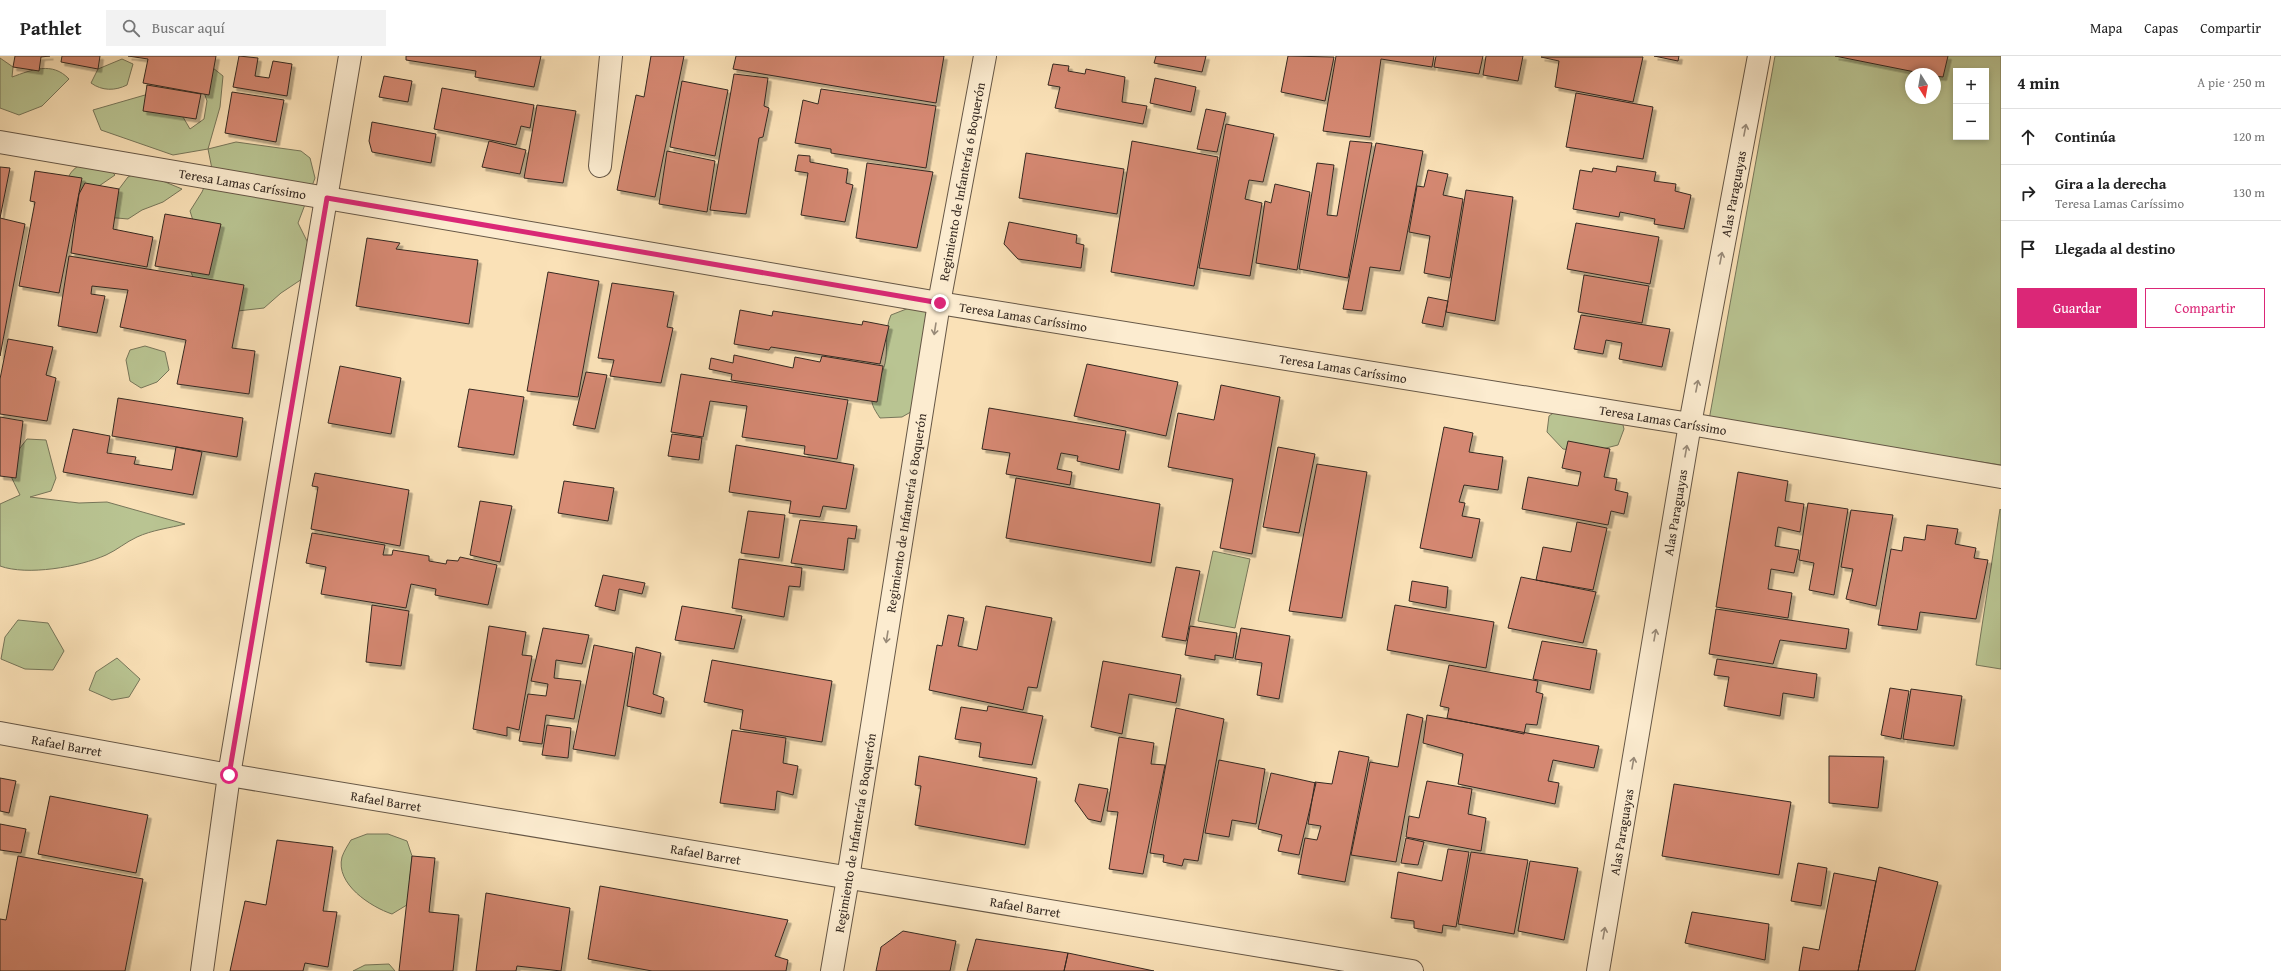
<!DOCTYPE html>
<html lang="es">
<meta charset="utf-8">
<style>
:root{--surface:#fff;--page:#f2f2f2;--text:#222;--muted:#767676;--line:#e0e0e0;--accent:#db2777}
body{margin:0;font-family:"Gentium Book Plus",serif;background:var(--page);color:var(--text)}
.controls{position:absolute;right:12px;top:12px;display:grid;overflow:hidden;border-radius:0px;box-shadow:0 2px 6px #0003}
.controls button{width:36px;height:36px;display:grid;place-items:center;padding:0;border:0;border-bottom:1px solid var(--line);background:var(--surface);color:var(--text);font:20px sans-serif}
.compass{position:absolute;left:1905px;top:12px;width:36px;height:36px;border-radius:50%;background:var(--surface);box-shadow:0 2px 6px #0003;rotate:169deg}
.stop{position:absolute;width:12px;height:12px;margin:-9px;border:3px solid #db2777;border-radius:50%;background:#fff}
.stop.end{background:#db2777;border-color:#fff;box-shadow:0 1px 4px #0008}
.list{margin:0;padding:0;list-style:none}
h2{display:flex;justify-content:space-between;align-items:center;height:52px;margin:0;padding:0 16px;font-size:17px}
h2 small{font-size:13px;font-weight:400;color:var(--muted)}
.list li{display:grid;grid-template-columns:26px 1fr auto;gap:12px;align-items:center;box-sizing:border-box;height:56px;padding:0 16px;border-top:1px solid var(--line)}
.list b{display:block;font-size:15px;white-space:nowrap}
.list p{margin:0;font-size:13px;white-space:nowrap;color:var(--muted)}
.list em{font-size:13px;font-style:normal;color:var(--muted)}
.actions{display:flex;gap:8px;padding:12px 16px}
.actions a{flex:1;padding:9px 0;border:1px solid var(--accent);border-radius:0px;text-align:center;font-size:14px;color:var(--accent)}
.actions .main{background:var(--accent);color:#fff}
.icon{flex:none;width:22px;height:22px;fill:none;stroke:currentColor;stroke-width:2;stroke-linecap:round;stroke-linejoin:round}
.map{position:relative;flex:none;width:2001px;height:915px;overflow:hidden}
header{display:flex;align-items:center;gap:24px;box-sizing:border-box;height:56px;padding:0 20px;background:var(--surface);border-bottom:1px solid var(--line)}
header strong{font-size:19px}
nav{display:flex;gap:22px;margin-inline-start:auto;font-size:14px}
.search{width:280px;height:36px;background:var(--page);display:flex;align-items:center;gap:10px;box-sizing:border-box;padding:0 14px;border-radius:0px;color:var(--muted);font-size:15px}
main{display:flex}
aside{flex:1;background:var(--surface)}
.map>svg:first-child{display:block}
.green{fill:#b9c492;stroke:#77765a;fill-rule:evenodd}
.building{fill:#d58872;stroke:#352921;filter:url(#shadow)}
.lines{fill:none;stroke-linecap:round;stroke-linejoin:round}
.minor-casing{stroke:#665746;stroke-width:24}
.minor{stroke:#fcecd0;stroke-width:22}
.oneway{stroke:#988a78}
.route{stroke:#db2777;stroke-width:5}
.labels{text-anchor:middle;stroke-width:3.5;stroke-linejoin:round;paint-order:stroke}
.street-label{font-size:13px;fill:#352921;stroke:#fcecd0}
</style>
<header>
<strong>Pathlet</strong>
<div class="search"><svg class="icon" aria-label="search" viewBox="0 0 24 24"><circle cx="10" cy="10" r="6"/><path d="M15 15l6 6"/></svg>Buscar aquí</div>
<nav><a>Mapa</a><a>Capas</a><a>Compartir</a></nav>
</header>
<main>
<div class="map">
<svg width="2001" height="915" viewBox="0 0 2001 915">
<defs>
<filter id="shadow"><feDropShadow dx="3.5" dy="3.5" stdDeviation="0" flood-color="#0004"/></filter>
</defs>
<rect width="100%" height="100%" fill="#fae1b7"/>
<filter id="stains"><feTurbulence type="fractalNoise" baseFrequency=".005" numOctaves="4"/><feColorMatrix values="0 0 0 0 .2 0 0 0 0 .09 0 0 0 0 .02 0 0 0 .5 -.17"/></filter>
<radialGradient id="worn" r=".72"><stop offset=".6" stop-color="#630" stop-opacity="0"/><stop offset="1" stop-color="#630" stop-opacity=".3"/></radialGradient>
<path class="green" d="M1775 0H2001V409L1709 364ZM1956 15H1986V81H1956ZM1911 18H1935V42H1911Z
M0 2 13 11 12 21C32 14 52 5 69 23L42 50 19 59 0 52Z
M122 3 133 8 127 29C115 35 102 35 91 27L98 13Z
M213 12 223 20 220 51 208 93 236 86 301 95 310 102 315 122 298 167 317 205 305 221 281 237 264 252 229 256 201 243 191 216 196 174 190 155 202 136 212 113 208 93 173 99 101 74 93 54 145 39 176 49 190 73 204 63 207 45 198 18Z
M99 102 115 119 99 130 79 138 67 126C70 110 86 106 99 102Z
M148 111 158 123 182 133 163 146 142 154 128 163 106 161 101 146 119 133 128 121Z
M909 252H938L923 349 902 361 880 362C874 353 870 347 872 336 873 328 880 321 883 314 890 296 883 276 891 259Z
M145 290 165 296 169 314 157 326 141 332 130 325 126 304 130 294Z
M1562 351 1620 357 1624 373 1618 389 1590 396 1563 393 1547 376 1549 360Z
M27 383 46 384 56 422 51 435 30 441 79 447 107 446 185 468C170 472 152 474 137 481 126 486 117 494 106 499 79 511 27 520 0 510V448L20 439 6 410Z
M2000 453 2001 454V613L1976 609Z
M1213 495 1250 503 1235 572 1198 565Z
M18 564 48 567 64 595 53 614 25 613 1 603 5 581Z
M117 602 140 623 129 641 112 644 89 634 96 616Z
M367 778H388L407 785 412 800 410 822 415 844 392 858C371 851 335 828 342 801 344 795 348 789 351 784Z
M389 908 395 915H353L365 909Z"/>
<path class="building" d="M15 0H50L41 1 39 15 13 11Z
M62 0H100L98 13 61 6Z
M128 0H216L209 39 143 27 148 3Z
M239 0 258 2 255 20 269 22 273 5 292 8 287 40 233 31Z
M406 0H541L534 31 475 21 476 15 406 4Z
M651 0H684L655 141 617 134 636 39 644 41Z
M736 0H944L936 47 733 13Z
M1156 0H1206L1202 16 1154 7Z
M1288 0 1334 1 1325 45 1281 36Z
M1336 0H1434L1432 11 1381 3 1370 81 1323 75Z
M1436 0H1483L1479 18 1434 11Z
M1486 0H1523L1518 25 1483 19Z
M1654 0H1679L1678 5Z
M1835 0H1948L1943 21 1935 20V18H1925Z
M1541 1H1643L1633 46 1555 31 1559 5Z
M1053 8 1069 10 1068 15 1085 18 1086 13 1125 21 1122 46 1147 50 1143 68 1055 52 1060 31 1048 29Z
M734 18 768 22 764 50 769 52 763 81 759 82 746 158 710 154Z
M384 20 412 25 408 46 379 41Z
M1155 22 1196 31 1191 56 1150 47Z
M682 25 728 34 715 100 670 91Z
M147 29 201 38 196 63 143 55Z
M442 32 534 49 530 72 521 70 516 89 434 73Z
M821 33 936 50 926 112 831 97V93L795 87 803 44 818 48Z
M232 36 284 44 276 86 225 77Z
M1576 37 1653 51 1643 103 1566 91Z
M537 49 576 55 563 127 524 122Z
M1206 53 1226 57 1217 96 1197 93Z
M372 66 436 78 431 107 372 96 369 85Z
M1226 68 1274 78 1263 126 1249 124 1245 143 1262 147 1250 220 1199 212Z
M489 85 526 94 520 118 482 111Z
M1132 85 1218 101 1194 230 1111 216Z
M1350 85 1372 87 1348 222 1299 213 1317 107 1334 109 1327 159 1337 160Z
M1376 87 1423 95 1400 215 1370 211 1362 255 1343 253Z
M667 95 715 105 707 156 659 148Z
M1026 97 1124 113 1117 158 1019 142Z
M798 99 810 100V106L848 113 846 127 853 129 845 166 801 159 808 117 795 115Z
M867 107 933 116 917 192 856 182Z
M1617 110 1656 116 1654 125 1676 128 1675 135 1691 139 1684 173 1654 168 1655 163 1620 156 1619 161 1573 153 1580 114 1592 116 1593 112 1616 116Z
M0 111 10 112 0 162Z
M1428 114 1448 118 1443 139 1463 143 1450 222 1424 217 1430 180 1409 176 1417 130 1424 131Z
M35 115 82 122 59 237 19 230 35 146 30 145Z
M85 127 119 133 113 173 153 181 147 211 71 197 79 138Z
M1275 128 1310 136 1297 214 1256 207 1265 145 1271 147Z
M1466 134 1513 141 1495 265 1446 256Z
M165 158 221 168 209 219 155 210Z
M0 162 25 168 0 300Z
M1009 166 1077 179 1076 187 1084 189 1081 212 1018 203 1004 188Z
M1576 167 1659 181 1650 228 1567 213Z
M367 182 400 187 396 193 478 204 469 268 356 250Z
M69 200 244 229 232 292 255 295 249 338 177 328 186 284 120 271 128 234 92 230 91 238 105 240 97 277 58 270Z
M548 216 599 225 578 341 527 335Z
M1584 219 1649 230 1642 267 1578 256Z
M612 227 674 236 667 271 673 272 661 327 610 320 614 304 598 302Z
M1428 241 1448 245 1443 271 1422 267Z
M740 254 772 260 773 255 862 269 863 265 889 270 880 308 771 291 769 294 734 288Z
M1581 259 1670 273 1662 311 1619 303 1622 287 1606 284 1603 298 1574 293Z
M8 283 53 291 46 319 56 322 47 365 0 358V323Z
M734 299 793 312 795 301 820 306 822 300 883 310 877 346 731 324 732 318 709 313 711 302 733 307Z
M1087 308 1178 326 1166 380 1074 360Z
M340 310 401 322 391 378 328 367Z
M586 316 607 319 595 373 573 369Z
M681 318 848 344 837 403 804 398 805 390 742 381 747 350 710 345 703 381 671 376Z
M1221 329 1280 341 1252 498 1220 492 1233 423 1168 411 1178 357 1214 364Z
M469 333 524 341 514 399 458 391Z
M118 342 243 362 237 401 112 380Z
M989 352 1126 375 1119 414 1077 405 1078 400 1061 397 1057 413 1072 416 1070 429 1006 418 1010 397 982 393Z
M0 361 23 365 16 422 0 420Z
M1444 371 1473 377 1469 396 1503 401 1498 434 1464 429 1459 446 1465 447 1462 460 1480 463 1472 502 1420 492Z
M73 373 110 380 107 397 136 401 134 408 172 414 176 391 202 396 193 439 63 416Z
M672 378 702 382 699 404 668 400Z
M1568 385 1610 393 1604 421 1617 423 1615 434 1628 437 1624 458 1611 455 1608 469 1522 453 1528 421 1578 430 1581 416 1562 412Z
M736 389 854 409 846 453 823 450 820 461 789 457 791 445 729 436Z
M1278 391 1315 398 1299 477 1263 471Z
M1317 408 1367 416 1342 562 1289 555Z
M1738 416 1788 425 1785 445 1804 448 1800 476 1778 471 1775 490 1799 494 1794 517 1771 513 1768 533 1792 537 1788 562 1716 551Z
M315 417 409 434 400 490 311 473 318 431 312 430Z
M1016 422 1160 448 1151 507 1006 482Z
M564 425 614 432 608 465 558 457Z
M480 445 512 450 500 506 470 499Z
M1808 447 1848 453 1834 539 1809 534 1814 507 1799 504Z
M1851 454 1893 459 1876 550 1846 543 1853 513 1841 511Z
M748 455 785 459 779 502 741 497Z
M800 464 857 470 855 483 848 482 844 514 791 507Z
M1577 466 1607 472 1593 534 1536 524 1543 491 1571 496Z
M1927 469 1958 473 1955 488 1976 492 1974 502 1988 504 1976 563 1920 556 1917 574 1878 569 1891 493 1902 495 1904 481 1925 484Z
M312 477 385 489 383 499H392L393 494 429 500V505L446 508 447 504 458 505 460 501 497 509 488 549 435 539 436 533 411 528 406 552 321 538 326 511 306 507Z
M739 503 802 512 800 531 789 530 784 561 732 552Z
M1176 511 1200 515 1186 585 1162 581Z
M603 519 645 527 642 538 619 533 615 555 595 550Z
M1521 521 1596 536 1583 587 1508 572Z
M1412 525 1448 531 1446 552 1409 545Z
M372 549 409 555 401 610 366 606Z
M1395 549 1494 566 1486 612 1387 594Z
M682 550 742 560 734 593 675 584Z
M986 550 1052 562 1037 632 1028 631 1023 654 929 634 937 589 942 590 948 559 964 562 958 590 977 594Z
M1716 553 1849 573 1846 593 1780 584 1773 608 1709 598Z
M489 570 526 576 522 599 532 600 519 674 507 671V680L473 673Z
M1190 570 1237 577 1233 602 1215 599V604L1185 599Z
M543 572 589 579 582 608 556 604 554 622 581 625 574 663 546 659 542 688 519 685 528 638 546 640 548 628 531 625Z
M1241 572 1290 580 1279 643 1257 639 1262 607 1235 603Z
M1542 585 1597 594 1590 634 1533 623Z
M594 589 633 597 615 700 573 693Z
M636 591 661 597 653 638 664 642 661 658 627 650Z
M1717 603 1817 618 1814 642 1783 637 1780 660 1724 650 1729 621 1714 619Z
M712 604 832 625 822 686 740 673 743 654 704 646Z
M1103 605 1181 619 1176 647 1129 638 1122 678 1091 671Z
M1449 609 1538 625 1536 636 1543 638 1537 669 1526 668 1524 678 1447 662 1449 652 1440 650Z
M1890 632 1909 635 1901 683 1881 679Z
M1911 633 1962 640 1954 690 1903 683Z
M988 650 1043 660 1032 709 979 701 981 687 955 683 961 651 987 655Z
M1176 652 1224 663 1198 805 1184 803 1182 810 1163 806 1164 799 1150 797Z
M1407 658 1423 662 1396 806 1351 799 1370 706 1398 711Z
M1427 659 1599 690 1594 712 1553 704 1548 725 1559 727 1555 748 1458 728 1463 698 1423 687Z
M547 669 571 672 568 702 542 699Z
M732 674 786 682 783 707 798 710 793 739 777 735 775 754 720 747Z
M1119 681 1154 687 1151 708 1165 709 1143 818 1109 813 1118 756 1107 755Z
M1339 695 1369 701 1345 826 1298 818 1305 782 1317 784 1321 770 1308 768 1315 726 1332 728Z
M919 700 1037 722 1025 789 915 769 921 730 915 729Z
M1829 700 1884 701 1878 752 1829 747Z
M1219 704 1265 713 1256 768 1232 764 1229 781 1205 777Z
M1271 717 1316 727 1299 799 1278 795 1282 779 1258 773Z
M0 722 16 725 9 757 0 755Z
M1427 725 1472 733 1468 758 1486 762 1481 795 1406 781 1409 760 1419 762Z
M1079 728 1108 733 1101 766 1088 763 1075 745Z
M1674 728 1791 746 1779 819 1662 800Z
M50 740 148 759 136 817 38 798Z
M0 768 26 773 21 797 0 794Z
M1406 782 1424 786 1418 809 1401 807Z
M277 784 333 791 323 855 337 856 328 911 305 907 303 915H230L245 845 266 849Z
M1448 793 1469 796 1456 871 1443 869 1442 877 1414 872V865L1391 862 1398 816 1442 825Z
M1471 796 1528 804 1514 878 1458 868Z
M18 800 143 823 125 915H0V863L6 864Z
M412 800 435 802 429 856 459 859 453 915H399Z
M1530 805 1578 812 1564 884 1518 875Z
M1798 807 1827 812 1821 850 1791 845Z
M1879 811 1938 826 1915 915H1858Z
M1834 817 1876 825 1858 915H1799L1803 891 1819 894Z
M600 830 788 864 775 900 788 904 786 915H652L588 903Z
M486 837 570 852 561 915 517 910 516 915H476Z
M1692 856 1769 868 1765 904 1685 887Z
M903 875 956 885 950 915H876L881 891Z
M976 883 1068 897 1064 915H967Z
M1068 897 1154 915H1064Z"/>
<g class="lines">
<g class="minor-casing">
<g id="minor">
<path id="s1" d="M0 86 939 247 1690 368 2001 421"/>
<path d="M600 110 611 0"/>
<path id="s2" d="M0 677 229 719 1412 915"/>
<path d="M202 915 229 719 350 0"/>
<path id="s3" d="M832 915 848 822 939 247 985 0"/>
<path id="s4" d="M1598 915 1690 368 1759 0"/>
</g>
</g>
<use href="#minor" class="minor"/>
</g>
<defs><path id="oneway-shaft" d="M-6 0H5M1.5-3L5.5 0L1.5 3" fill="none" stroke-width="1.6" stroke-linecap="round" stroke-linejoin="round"/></defs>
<g class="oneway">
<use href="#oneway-shaft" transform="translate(1745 74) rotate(-79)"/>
<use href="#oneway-shaft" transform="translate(1721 202) rotate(-79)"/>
<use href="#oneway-shaft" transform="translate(935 273) rotate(99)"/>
<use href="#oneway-shaft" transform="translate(1697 330) rotate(-79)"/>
<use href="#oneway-shaft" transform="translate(1686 395) rotate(-80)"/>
<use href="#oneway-shaft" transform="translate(1655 579) rotate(-80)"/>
<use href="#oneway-shaft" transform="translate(887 581) rotate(99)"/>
<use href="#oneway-shaft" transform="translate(1633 707) rotate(-80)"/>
<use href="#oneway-shaft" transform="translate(1604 877) rotate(-80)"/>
</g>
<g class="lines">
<path class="route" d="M229 719 327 142 940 247"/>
</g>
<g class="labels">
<g class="street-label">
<text dy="5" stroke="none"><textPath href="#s3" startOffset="800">Regimiento de Infantería 6 Boquerón</textPath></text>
<text dy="5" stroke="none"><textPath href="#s1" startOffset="246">Teresa Lamas Caríssimo</textPath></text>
<text dy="5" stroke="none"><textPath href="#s4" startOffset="789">Alas Paraguayas</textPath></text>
<text dy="5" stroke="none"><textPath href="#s1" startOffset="1038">Teresa Lamas Caríssimo</textPath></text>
<text dy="5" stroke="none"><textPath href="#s1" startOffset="1362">Teresa Lamas Caríssimo</textPath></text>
<text dy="5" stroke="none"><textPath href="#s1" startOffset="1686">Teresa Lamas Caríssimo</textPath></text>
<text dy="5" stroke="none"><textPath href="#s3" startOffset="464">Regimiento de Infantería 6 Boquerón</textPath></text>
<text dy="5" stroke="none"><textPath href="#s4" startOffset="465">Alas Paraguayas</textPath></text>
<text dy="5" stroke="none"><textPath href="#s2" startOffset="68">Rafael Barret</textPath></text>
<text dy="5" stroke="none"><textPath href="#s2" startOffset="392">Rafael Barret</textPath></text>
<text dy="5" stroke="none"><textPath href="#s4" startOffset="141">Alas Paraguayas</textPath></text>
<text dy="5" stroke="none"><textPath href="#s3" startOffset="140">Regimiento de Infantería 6 Boquerón</textPath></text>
<text dy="5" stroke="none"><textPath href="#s2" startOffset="716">Rafael Barret</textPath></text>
<text dy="5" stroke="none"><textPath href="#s2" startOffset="1040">Rafael Barret</textPath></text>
</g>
</g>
<rect width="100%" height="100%" filter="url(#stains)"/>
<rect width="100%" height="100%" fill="url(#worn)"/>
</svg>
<div class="controls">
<button>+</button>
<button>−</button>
</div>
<svg class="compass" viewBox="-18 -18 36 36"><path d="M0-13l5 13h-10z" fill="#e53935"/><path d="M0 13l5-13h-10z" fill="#767676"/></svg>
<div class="stop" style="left:229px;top:719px"></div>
<div class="stop end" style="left:940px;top:247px"></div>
</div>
<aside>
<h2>4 min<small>A pie · 250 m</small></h2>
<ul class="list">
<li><svg class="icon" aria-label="ahead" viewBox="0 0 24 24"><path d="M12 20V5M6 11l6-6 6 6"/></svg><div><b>Continúa</b></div><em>120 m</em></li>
<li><svg class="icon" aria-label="right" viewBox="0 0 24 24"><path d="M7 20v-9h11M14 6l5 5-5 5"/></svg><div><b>Gira a la derecha</b><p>Teresa Lamas Caríssimo</p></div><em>130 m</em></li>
<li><svg class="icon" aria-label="arrive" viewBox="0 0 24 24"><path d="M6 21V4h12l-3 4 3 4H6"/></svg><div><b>Llegada al destino</b></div></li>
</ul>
<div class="actions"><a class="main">Guardar</a><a>Compartir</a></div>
</aside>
</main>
